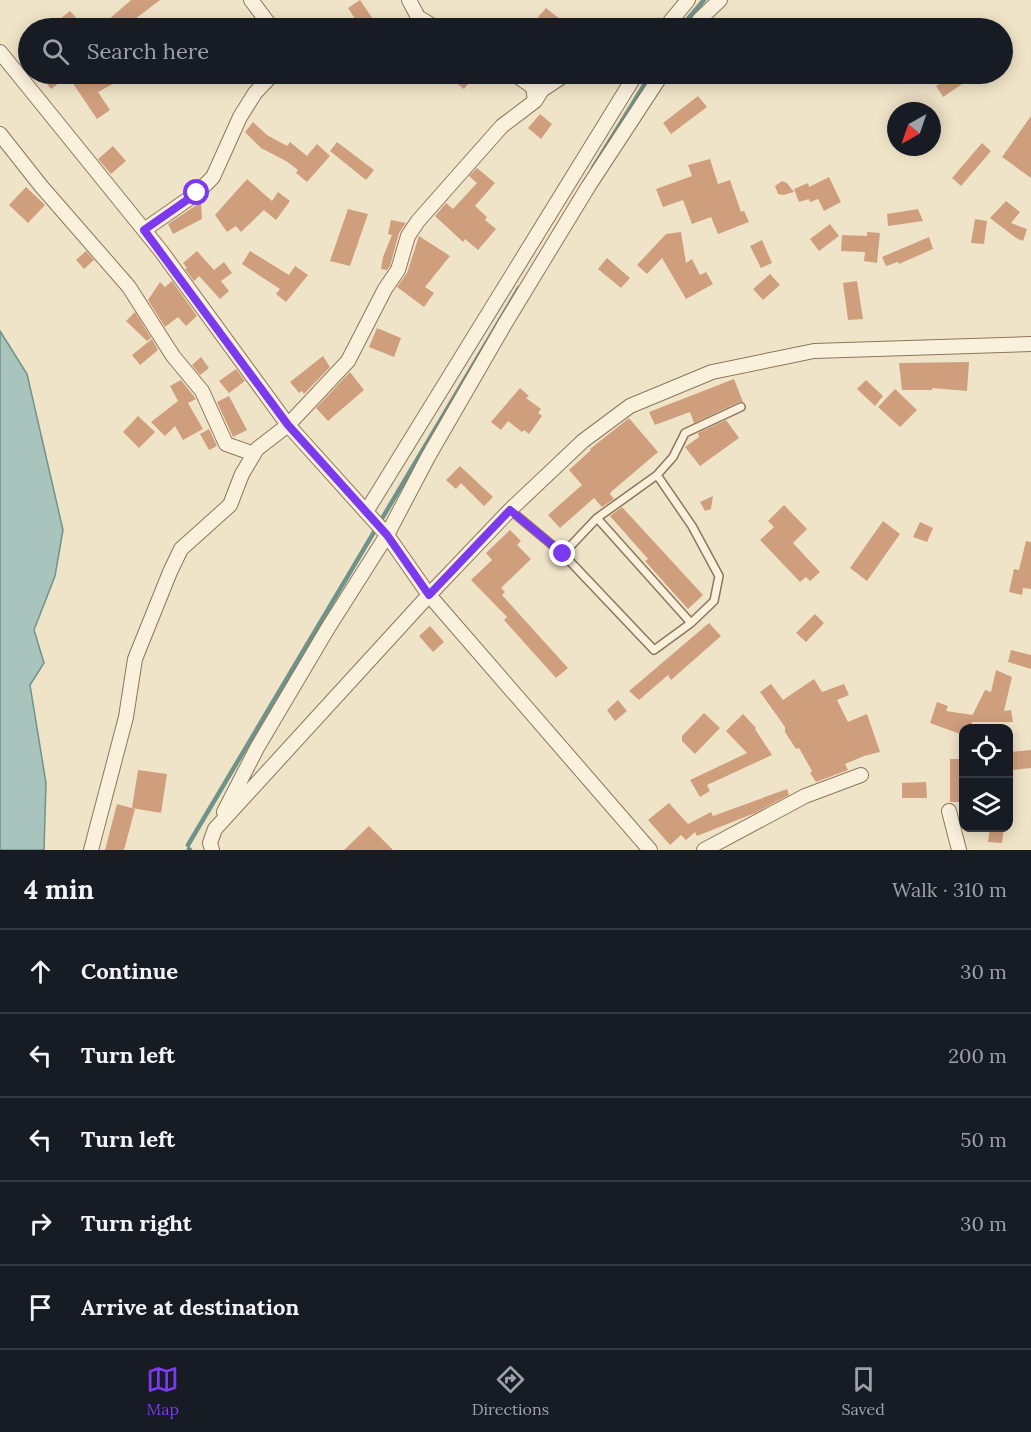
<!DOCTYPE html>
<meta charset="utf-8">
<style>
:root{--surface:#171b24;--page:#20242c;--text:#f1f3f6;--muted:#9ea1a6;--line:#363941;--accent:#7c3aed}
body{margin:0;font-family:Lora,serif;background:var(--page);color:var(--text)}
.controls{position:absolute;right:18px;bottom:18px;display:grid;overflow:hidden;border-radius:12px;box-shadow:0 3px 15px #0003}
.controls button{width:54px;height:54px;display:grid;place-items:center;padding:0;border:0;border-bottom:2px solid var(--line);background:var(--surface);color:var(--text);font:30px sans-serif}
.compass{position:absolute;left:887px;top:102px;width:54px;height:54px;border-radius:50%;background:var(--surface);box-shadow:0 3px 15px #0003;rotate:220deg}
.stop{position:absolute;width:18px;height:18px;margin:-14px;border:4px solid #7c3aed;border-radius:50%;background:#fff}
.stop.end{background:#7c3aed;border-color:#fff;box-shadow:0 2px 6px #0008}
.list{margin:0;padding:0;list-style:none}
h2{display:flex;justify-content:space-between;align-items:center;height:78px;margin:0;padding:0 24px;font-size:26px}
h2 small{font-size:20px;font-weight:400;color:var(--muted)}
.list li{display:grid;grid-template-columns:39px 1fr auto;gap:18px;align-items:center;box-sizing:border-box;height:84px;padding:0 24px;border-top:2px solid var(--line)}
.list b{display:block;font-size:22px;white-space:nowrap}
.list em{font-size:20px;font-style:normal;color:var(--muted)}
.icon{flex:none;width:33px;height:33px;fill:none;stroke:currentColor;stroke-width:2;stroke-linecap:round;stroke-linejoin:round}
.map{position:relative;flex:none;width:1031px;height:850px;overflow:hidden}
.search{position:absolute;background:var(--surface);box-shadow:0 3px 15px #0003;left:18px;right:18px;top:18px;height:66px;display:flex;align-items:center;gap:15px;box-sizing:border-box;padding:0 21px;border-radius:33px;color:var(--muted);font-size:22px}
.sheet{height:498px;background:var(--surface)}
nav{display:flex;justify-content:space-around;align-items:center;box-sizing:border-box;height:84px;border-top:2px solid var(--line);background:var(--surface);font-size:16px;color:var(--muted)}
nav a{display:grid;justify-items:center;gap:3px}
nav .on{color:var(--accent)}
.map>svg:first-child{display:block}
.water{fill:#a9c4bc;stroke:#6f938a;stroke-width:1.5}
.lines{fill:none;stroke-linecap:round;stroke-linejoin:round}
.stream{stroke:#6f938a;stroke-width:4.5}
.building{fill:#cf9f7d}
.lane-casing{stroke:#8d765c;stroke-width:10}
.street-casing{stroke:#8d765c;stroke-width:16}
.lane{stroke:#faf1dc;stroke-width:7}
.street{stroke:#faf1dc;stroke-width:14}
.route{stroke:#7c3aed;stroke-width:8}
</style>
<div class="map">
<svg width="1031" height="850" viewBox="0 0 1031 850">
<rect width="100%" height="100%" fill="#f0e4c8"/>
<path class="water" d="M0 331 27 374 63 530 55 576 34 630 44 663 30 685 46 783 44 850H0Z"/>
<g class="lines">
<path class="stream" d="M680 28 704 0
M593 168 651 74
M188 845 519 288
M189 849 190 850"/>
</g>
<path class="building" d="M131 0H160L135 19 143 28H99Z
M360 0 379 28H361L348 8Z
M546 8 571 28H552L538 17Z
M70 11 85 28H49Z
M39 74H131L98 92 110 110 97 119 68 76 51 89Z
M445 74H476L464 89Z
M955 74H977L943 97 936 86Z
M698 96 707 107 671 134 663 123Z
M540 114 552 124 541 139 528 128Z
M1031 116V178L1002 157Z
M253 122 267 135 287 146 290 142 307 156 317 144 330 156 307 182 296 173 298 170 286 161 261 148 245 132Z
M337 142 374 170 366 180 330 151Z
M982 143 991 151 961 186 952 178Z
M113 146 126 161 111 174 98 159Z
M710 159 718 184 730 180 741 212 744 211 749 222 718 234 711 217 692 224 683 200 663 207 656 189 692 176 688 165Z
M477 168 495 183 475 206 487 217 485 220 496 229 478 250 465 239 463 242 435 216 446 203 453 209 477 183 469 176Z
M829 177 841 202 824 211 818 199 810 202 809 199 799 202 794 189 808 183 809 187Z
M247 179 272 201 278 192 290 201 276 220 264 210 241 232 236 226 227 232 215 215Z
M782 181 787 183 794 192 783 195 778 194 775 186Z
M26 187 45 205 28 223 9 205Z
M1006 201 1020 212 1011 223 1027 229 1023 241 1016 238 990 218Z
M201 202 202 219 173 234 168 224Z
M348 209 368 214 350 266 330 261Z
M918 209 923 221 888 226 887 214Z
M975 219 987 221 984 244 971 243Z
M391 220 406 223 399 233 390 266 387 270 381 269 383 257 392 235 388 234Z
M830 224 839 236 819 251 810 239Z
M681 232 686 263 692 259 700 275 706 272 713 284 686 299 662 258 647 274 637 265 666 234Z
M867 232 880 233 877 263 864 261 865 252 841 251 842 235 867 236Z
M419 236 450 256 425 287 434 293 424 307 397 287 407 273Z
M929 237 933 249 899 264 898 262 886 266 882 257Z
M762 240 772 263 761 268 750 246Z
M86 251 94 260 84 269 76 260Z
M197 251 214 270 224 262 232 273 221 281 229 291 220 299 199 276 194 281 185 269 187 268 183 263Z
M250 251 289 275 295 266 308 275 286 302 276 294 280 289 242 264Z
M607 258 630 278 621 288 598 269Z
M770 274 780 285 763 300 753 289Z
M172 281 197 316 186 326 178 317 165 327 148 300 160 282 165 287Z
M857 281 863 319 848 320 843 283Z
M135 312 151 338 147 341 126 321Z
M377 328 401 338 394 357 369 347Z
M152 339 158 350 140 365 132 355Z
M323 356 330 367 304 394 302 391 299 393 290 382Z
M201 357 209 368 200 375 192 365Z
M969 362 967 391 932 388V390H902L899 363Z
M236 369 245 381 229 393 219 381Z
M350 372 364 390 328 421 316 408Z
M734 379 743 402H739L694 423 690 412 655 425 649 412Z
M181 380 196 399 188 403 203 429 183 440 175 426 165 436 151 422 178 401 170 386Z
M866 380 883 396 875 406 857 389Z
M520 388 529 396 526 398 541 409 538 413 542 416 529 434 524 430 522 432 508 421 501 430 491 422Z
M895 389 917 410 900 427 878 407Z
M229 396 247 430 233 437 217 402Z
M138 416 155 432 139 448 123 432Z
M629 418 658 452 611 492 610 494 614 499 602 507 594 498 560 528 548 515 582 485 569 470 591 450 590 449Z
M726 420 739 438 700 466 685 447 699 437 698 433Z
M209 429 217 446 209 450 200 434Z
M460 466 493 497 484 506 461 483 456 489 446 480Z
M713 496 711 509 705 511 700 502Z
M784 505 807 529 793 543 820 572 810 581 806 577 800 582 760 540 774 527 768 521Z
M622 507 703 595 688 609 645 561 648 559 610 516Z
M883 521 900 534 867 581 850 568Z
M920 522 933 528 927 542 913 537Z
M510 530 521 541 517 545 531 559 501 588 505 592 502 595 568 668 556 678 504 620 507 617 471 580 492 560 486 553Z
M1026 541 1031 542V589L1023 588 1022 595 1009 592 1014 569 1019 570Z
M815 614 824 623 806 642 796 633Z
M709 623 721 636 671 680 668 675 639 700 629 691Z
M430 626 444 642 433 652 419 636Z
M1011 650 1031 655V669L1008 662Z
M996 670 1012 677 1004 711 1011 710 1013 722H972L971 729H963V735L930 723 937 702 948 706 946 711 973 715 972 716 985 690 991 692Z
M814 679 822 692 844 684 849 695 837 700 848 722 867 714 880 752 864 756 845 764 848 770 816 782 810 773 812 771 799 748 796 749 785 732V727L760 692 771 684 783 700Z
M618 700 627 711 615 721 607 710Z
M704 713 720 728 695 754 682 741V736Z
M743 714 756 728 755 729 772 755 707 785 710 791 700 797 690 780 747 753 726 731Z
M1031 750V768L1012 770 1010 752Z
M950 759H963V802H950Z
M138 770 167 774 161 813 132 808Z
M926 782 927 798H902V783Z
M787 789 789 795 755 813 697 836 695 832 686 840 681 835 670 845 648 820 669 803 688 824 711 812 713 816Z
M117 804 135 809 124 850H105Z
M369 826 393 850H344Z
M990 828H1004L1002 843 988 842Z"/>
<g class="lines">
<g class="lane-casing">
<path id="lane" d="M510 510 563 554 654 650 691 623 714 601 719 576 692 526 657 475
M597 518 691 623
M563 554 597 518 657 475 673 457 685 433 741 407"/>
</g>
<g class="street-casing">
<path id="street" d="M251 0 272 28
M409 0 418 17 436 28
M665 28 688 0
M693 28 700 19 720 0
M0 52 161 251 288 425 387 535 429 595 650 850
M514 74 533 87 535 101
M0 134 41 186 129 287 173 356 202 391 226 444 254 454
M144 230 197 193 213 177 240 117 255 93 273 74
M366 512 636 74
M949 811 959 850
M224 812 257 748 328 628 387 535 428 457 506 322 588 187 662 74
M91 850 126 717 135 659 170 572 181 549 230 505 242 474 257 449 288 425 348 361 385 289 398 270 408 236 418 221 502 126 535 101 542 90 566 74
M212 850 210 843 215 829 429 595 510 510 583 441 630 406 712 372 814 351 1031 344
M704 850 805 796 861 775"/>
</g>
<use href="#lane" class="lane"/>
<use href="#street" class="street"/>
</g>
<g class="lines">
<path class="route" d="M197 193 144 230 288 425 387 535 429 595 510 510 563 554"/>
</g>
</svg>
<div class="controls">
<button><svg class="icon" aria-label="locate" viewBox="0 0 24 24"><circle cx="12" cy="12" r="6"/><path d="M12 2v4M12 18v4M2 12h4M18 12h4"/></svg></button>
<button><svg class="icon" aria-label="layers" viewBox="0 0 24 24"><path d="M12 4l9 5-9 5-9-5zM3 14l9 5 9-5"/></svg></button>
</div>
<svg class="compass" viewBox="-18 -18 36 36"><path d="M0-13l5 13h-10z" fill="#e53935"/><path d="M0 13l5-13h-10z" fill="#9ea1a6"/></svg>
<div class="stop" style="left:197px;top:193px"></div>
<div class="stop end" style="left:563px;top:554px"></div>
<div class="search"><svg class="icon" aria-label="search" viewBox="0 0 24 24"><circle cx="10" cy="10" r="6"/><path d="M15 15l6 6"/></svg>Search here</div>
</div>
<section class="sheet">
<h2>4 min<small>Walk · 310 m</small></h2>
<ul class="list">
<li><svg class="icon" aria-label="ahead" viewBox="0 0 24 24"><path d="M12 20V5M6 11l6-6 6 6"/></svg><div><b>Continue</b></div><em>30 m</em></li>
<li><svg class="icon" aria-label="left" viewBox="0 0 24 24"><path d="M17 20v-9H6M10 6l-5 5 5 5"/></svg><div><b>Turn left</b></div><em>200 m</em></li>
<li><svg class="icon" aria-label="left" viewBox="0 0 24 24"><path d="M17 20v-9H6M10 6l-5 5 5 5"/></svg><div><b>Turn left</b></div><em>50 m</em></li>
<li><svg class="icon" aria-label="right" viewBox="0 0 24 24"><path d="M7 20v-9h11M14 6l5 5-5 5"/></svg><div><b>Turn right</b></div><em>30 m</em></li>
<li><svg class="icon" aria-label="arrive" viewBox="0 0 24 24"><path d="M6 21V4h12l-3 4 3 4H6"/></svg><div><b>Arrive at destination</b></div></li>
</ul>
</section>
<nav>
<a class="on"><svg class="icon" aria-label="map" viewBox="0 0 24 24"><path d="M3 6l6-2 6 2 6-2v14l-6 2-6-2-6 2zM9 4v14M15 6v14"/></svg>Map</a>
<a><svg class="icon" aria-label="directions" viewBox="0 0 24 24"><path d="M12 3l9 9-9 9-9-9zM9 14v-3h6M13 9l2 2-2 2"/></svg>Directions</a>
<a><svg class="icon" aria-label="saved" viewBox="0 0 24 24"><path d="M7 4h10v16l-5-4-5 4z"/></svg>Saved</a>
</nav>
